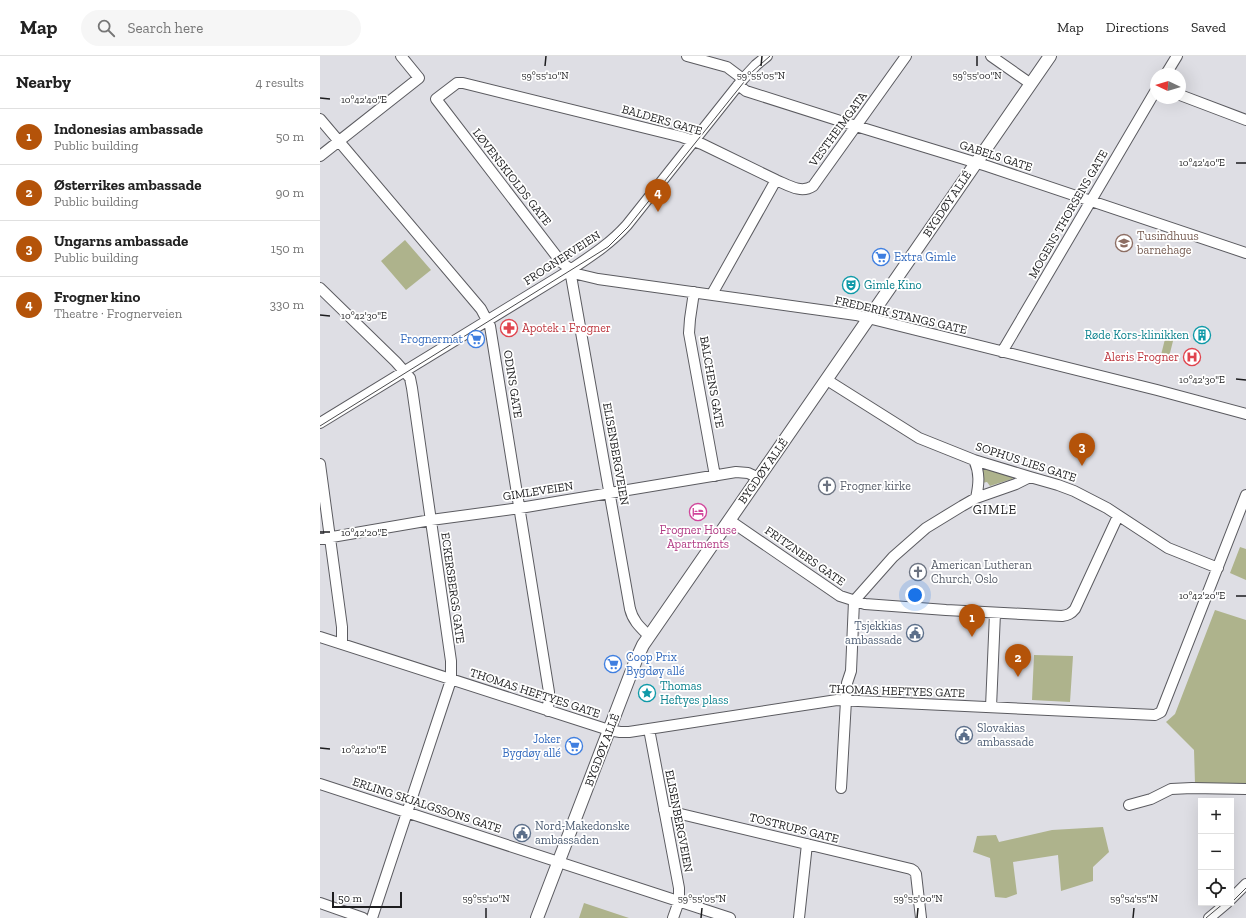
<!DOCTYPE html>
<meta charset="utf-8">
<style>
:root{--surface:#fff;--page:#f6f6f6;--text:#222;--muted:#767676;--line:#e0e0e0;--accent:#b45309}
body{margin:0;font-family:"Zilla Slab",serif;background:var(--page);color:var(--text)}
.controls{position:absolute;right:12px;bottom:12px;display:grid;overflow:hidden;border-radius:0px;box-shadow:0 4px 16px #0002}
.controls button{width:36px;height:36px;display:grid;place-items:center;padding:0;border:0;border-bottom:1px solid var(--line);background:var(--surface);color:var(--text);font:20px sans-serif}
.compass{position:absolute;left:830px;top:12px;width:36px;height:36px;border-radius:50%;background:var(--surface);box-shadow:0 4px 16px #0002;rotate:274deg}
.scale{position:absolute;left:12px;bottom:10px;width:70px;box-sizing:border-box;padding-left:4px;border:2px solid #1d1d1f;border-top:0;font-size:11px;line-height:14px;white-space:nowrap;color:#1d1d1f;-webkit-text-stroke:3px #fff;paint-order:stroke}
.you{position:absolute;left:595px;top:539px;width:14px;height:14px;margin:-10px;border:3px solid #fff;border-radius:50%;background:#1a73e8;box-shadow:0 0 0 6px #1a73e833}
.badge{display:grid;place-items:center;width:26px;height:26px;border-radius:50%;background:var(--accent);color:#fff;font-size:13px;font-weight:700}
.pin{position:absolute;translate:-50% -33px;filter:drop-shadow(0 1px 2px #0008)}
.pin::after{content:'';position:absolute;top:21px;width:14px;height:12px;background:inherit;clip-path:polygon(0 0,100% 0,50% 100%)}
.list{margin:0;padding:0;list-style:none}
h2{display:flex;justify-content:space-between;align-items:center;height:52px;margin:0;padding:0 16px;font-size:17px}
h2 small{font-size:13px;font-weight:400;color:var(--muted)}
.list li{display:grid;grid-template-columns:26px 1fr auto;gap:12px;align-items:center;box-sizing:border-box;height:56px;padding:0 16px;border-top:1px solid var(--line)}
.list b{display:block;font-size:15px;white-space:nowrap}
.list p{margin:0;font-size:13px;white-space:nowrap;color:var(--muted)}
.list em{font-size:13px;font-style:normal;color:var(--muted)}
.icon{flex:none;width:22px;height:22px;fill:none;stroke:currentColor;stroke-width:2;stroke-linecap:round;stroke-linejoin:round}
.map{position:relative;flex:none;width:926px;height:862px;overflow:hidden}
header{display:flex;align-items:center;gap:24px;box-sizing:border-box;height:56px;padding:0 20px;background:var(--surface);border-bottom:1px solid var(--line)}
header strong{font-size:19px}
nav{display:flex;gap:22px;margin-inline-start:auto;font-size:14px}
.search{width:280px;height:36px;background:var(--page);display:flex;align-items:center;gap:10px;box-sizing:border-box;padding:0 14px;border-radius:22px;color:var(--muted);font-size:15px}
main{display:flex}
aside{flex:1;background:var(--surface)}
.map>svg:first-child{display:block}
.green{fill:#aeb38c}
.lines{fill:none;stroke-linecap:round;stroke-linejoin:round}
.minor-casing{stroke:#5b5b60;stroke-width:12}
.major-casing{stroke:#5b5b60;stroke-width:14}
.minor{stroke:#fff;stroke-width:10}
.major{stroke:#fff;stroke-width:12}
.tram{stroke:#4c4c4e;stroke-width:1}
.ticks{fill:none;stroke:#1d1d1f;stroke-width:1.5}
.labels{text-anchor:middle;stroke-width:3.5;stroke-linejoin:round;paint-order:stroke}
.street-label{font-size:12px;fill:#1d1d1f;stroke:#fff}
.education-label{font-size:12px;fill:#785e54;stroke:#fff;text-anchor:start}
.shop-label{font-size:12px;fill:#366cbe;stroke:#fff;text-anchor:start}
.culture-label{font-size:12px;fill:#0d838f;stroke:#fff;text-anchor:start}
.health-label{font-size:12px;fill:#be3a42;stroke:#fff;text-anchor:start}
.worship-label{font-size:12px;fill:#5b616d;stroke:#fff;text-anchor:start}
.hotel-label{font-size:12px;fill:#b23c85;stroke:#fff}
.service-label{font-size:12px;fill:#4e5e75;stroke:#fff;text-anchor:start}
.neighbourhood-label{font-size:13px;letter-spacing:1px;fill:#1d1d1f;stroke:#fff}
.ticks-label{font-size:10px;text-anchor:middle;fill:#1d1d1f;stroke:#fff;stroke-width:3.5;stroke-linejoin:round;paint-order:stroke}
</style>
<header>
<strong>Map</strong>
<div class="search"><svg class="icon" aria-label="search" viewBox="0 0 24 24"><circle cx="10" cy="10" r="6"/><path d="M15 15l6 6"/></svg>Search here</div>
<nav><a>Map</a><a>Directions</a><a>Saved</a></nav>
</header>
<main>
<aside>
<h2>Nearby<small>4 results</small></h2>
<ul class="list">
<li><span class="badge">1</span><div><b>Indonesias ambassade</b><p>Public building</p></div><em>50 m</em></li>
<li><span class="badge">2</span><div><b>Østerrikes ambassade</b><p>Public building</p></div><em>90 m</em></li>
<li><span class="badge">3</span><div><b>Ungarns ambassade</b><p>Public building</p></div><em>150 m</em></li>
<li><span class="badge">4</span><div><b>Frogner kino</b><p>Theatre · Frognerveien</p></div><em>330 m</em></li>
</ul>
</aside>
<div class="map">
<svg width="926" height="862" viewBox="0 0 926 862">
<rect width="100%" height="100%" fill="#dedee4"/>
<path class="green" d="M85 184 111 214 86 234 61 205Z
M847 275 855 277 849 301 841 299Z
M661 410 694 421 692 423 670 430 667 426 662 427Z
M920 491 926 493V524L910 517Z
M895 554 926 564V730L875 727 874 694 846 666 855 658Z
M714 599 753 600 750 646 712 644Z
M783 771 789 796 773 811V825L741 835 738 799 693 806 697 838 686 842 675 841 670 802 653 796 657 780 676 779 679 786 732 774Z
M264 847 309 862H259Z"/>
<g class="lines">
<g class="minor-casing">
<path id="minor" d="M367 0 407 11 423 23
M671 0 711 28
M846 18 857 0
M418 29 426 35 536 70 667 110 926 197
M860 39 926 64
M0 63 161 253 170 270 229 636 228 655
M0 100 99 22 81 0
M456 124C468 129 481 138 493 130L586 0
M250 214 310 553C313 565 320 571 329 580
M0 232 76 306 90 322 92 332 131 605V624L52 862
M374 236 370 263 369 277 395 420
M392 238 456 124 382 88 362 81 143 27H137L116 43 241 206 257 218 278 223 536 259 837 334 926 358
M682 296 836 34
M507 324 599 382 654 404 710 421 738 429 754 435 787 452 848 492 898 512
M0 367 250 214C271 200 290 188 307 169L423 23 436 9 447 0
M654 404C660 417 659 428 656 442
M0 408 22 571V588
M409 464 520 540 545 548 626 554 742 560C748 559 751 558 755 553L798 460
M0 483 111 464 200 452 416 416 428 417 439 422
M0 581 289 674 300 676H309L517 644 835 659 841 656 843 651 926 439
M671 651 675 557
M329 673 359 832V845L353 862
M0 728 410 862
M521 732 527 627 531 615 534 545 573 501 606 472 642 450 656 442 696 428 710 421
M809 749 831 743 851 733 872 732 926 733
M344 754 591 813 594 815 596 818 601 862
M911 843 926 828
M0 847 43 862
M479 862 487 788
M889 862 907 847"/>
</g>
<g class="major-casing">
<path id="major" d="M217 862 316 604 323 589 730 0"/>
</g>
<use href="#minor" class="minor"/>
<use href="#major" class="major"/>
<path class="tram" d="M0 370 288 191 308 171 432 16 450 0
M911 847 926 832
M886 862 904 847"/>
</g>
<path class="ticks" d="M225 10 226 0M441 10 442 0M657 10V0M0 42 10 43M916 107H926M0 259 10 260M916 323 926 324M0 476H10M916 540H926M0 692 10 693M166 862V852M381 862 382 852M597 862 598 852M813 862 814 852"/>
<defs>
<g id="school-ring" transform="scale(0.9)"><circle r="9.5" fill="#fff" stroke="#8d6e63" stroke-width="1.5"/><path d="M0-5L7-2L0 1L-7-2ZM-4 1L0 2.5L4 1V4Q0 6-4 4Z" fill="#8d6e63"/></g>
<g id="supermarket-ring" transform="scale(0.9)"><circle r="9.5" fill="#fff" stroke="#3f7fe0" stroke-width="1.5"/><path d="M-6-5.5h2.5l.6 2H6L4.5 2H-2.5L-4.4-4H-6ZM-1.5 3.2a1.3 1.3 0 1 0 .1 0ZM3 3.2a1.3 1.3 0 1 0 .1 0Z" fill="#3f7fe0"/></g>
<g id="theatre-ring" transform="scale(0.9)"><circle r="9.5" fill="#fff" stroke="#0f9aa8" stroke-width="1.5"/><path d="M-5-5.5Q0-4 5-5.5V0Q5 5 0 6Q-5 5-5 0ZM-3.3-2.5H-1v1.5H-3.3ZM1-2.5H3.3v1.5H1ZM-2.8 1Q0 5.5 2.8 1Z" fill="#0f9aa8"/></g>
<g id="pharmacy-ring" transform="scale(0.9)"><circle r="9.5" fill="#fff" stroke="#e0444e" stroke-width="1.5"/><path d="M-2-6h4v4h4v4h-4v4h-4v-4h-4v-4h4Z" fill="#e0444e"/></g>
<g id="building-ring" transform="scale(0.9)"><circle r="9.5" fill="#fff" stroke="#0f9aa8" stroke-width="1.5"/><path d="M-4-6H4V6H1V3H-1V6H-4ZM-2.5-4.3h1.7v1.8h-1.7ZM.8-4.3h1.7v1.8H.8ZM-2.5-1h1.7V.8h-1.7ZM.8-1h1.7V.8H.8Z" fill="#0f9aa8"/></g>
<g id="hospital-ring" transform="scale(0.9)"><circle r="9.5" fill="#fff" stroke="#e0444e" stroke-width="1.5"/><path d="M-5-5h3v3.5h4V-5h3V5h-3V1.5h-4V5h-3Z" fill="#e0444e"/></g>
<g id="church-ring" transform="scale(0.9)"><circle r="9.5" fill="#fff" stroke="#6b7280" stroke-width="1.5"/><path d="M-1.2-6h2.4v3.5h3.3v2.4h-3.3V6h-2.4V-.1h-3.3v-2.4h3.3Z" fill="#6b7280"/></g>
<g id="hotel-ring" transform="scale(0.9)"><circle r="9.5" fill="#fff" stroke="#d1479c" stroke-width="1.5"/><path d="M-6-4.5h1.5V1H6V5H4.5V3h-9V5H-6ZM-4 0a1.8 1.8 0 1 1 3.6 0ZM.5 0V-2.5h3Q6-2.5 6 0Z" fill="#d1479c"/></g>
<g id="civic-ring" transform="scale(0.9)"><circle r="9.5" fill="#fff" stroke="#5c6f8a" stroke-width="1.5"/><path d="M-.6-6.5H3V-4.5H.6V-3L4-1V1h2V6H-6V1h2V-1L-.6-3ZM-1.2 2.5V6h2.4V2.5Z" fill="#5c6f8a"/></g>
<g id="sight-ring" transform="scale(0.9)"><circle r="9.5" fill="#fff" stroke="#0f9aa8" stroke-width="1.5"/><path d="M0-6L1.8-2.2L6-1.7L2.9 1.2L3.7 5.4L0 3.3L-3.7 5.4L-2.9 1.2L-6-1.7L-1.8-2.2Z" fill="#0f9aa8"/></g>
</defs>
<g fill-rule="evenodd">
<use href="#school-ring" x="804" y="187"/>
<use href="#supermarket-ring" x="561" y="201"/>
<use href="#theatre-ring" x="531" y="229"/>
<use href="#pharmacy-ring" x="189" y="272"/>
<use href="#building-ring" x="882" y="279"/>
<use href="#supermarket-ring" x="156" y="283"/>
<use href="#hospital-ring" x="872" y="301"/>
<use href="#church-ring" x="507" y="430"/>
<use href="#hotel-ring" x="378" y="456"/>
<use href="#church-ring" x="598" y="516"/>
<use href="#civic-ring" x="595" y="577"/>
<use href="#supermarket-ring" x="293" y="608"/>
<use href="#sight-ring" x="327" y="637"/>
<use href="#civic-ring" x="644" y="679"/>
<use href="#supermarket-ring" x="254" y="690"/>
<use href="#civic-ring" x="202" y="777"/>
</g>
<g class="labels">
<g class="street-label">
<text transform="translate(342 64) rotate(16)" y="4">BALDERS GATE</text>
<text transform="translate(518 73) rotate(-54)" y="4">VESTHEIMGATA</text>
<text transform="translate(676 100) rotate(18)" y="4">GABELS GATE</text>
<text transform="translate(192 121) rotate(52)" y="4">LØVENSKIOLDS GATE</text>
<text transform="translate(627 148) rotate(-56)" y="4">BYGDØY ALLÉ</text>
<text transform="translate(748 158) rotate(-60)" y="4">MOGENS THORSENS GATE</text>
<text transform="translate(242 202) rotate(-33)" y="4">FROGNERVEIEN</text>
<text transform="translate(581 259) rotate(13)" y="4">FREDERIK STANGS GATE</text>
<text transform="translate(392 326) rotate(80)" y="4">BALCHENS GATE</text>
<text transform="translate(193 328) rotate(81)" y="4">ODINS GATE</text>
<text transform="translate(296 398) rotate(80)" y="4">ELISENBERGVEIEN</text>
<text transform="translate(706 406) rotate(18)" y="4">SOPHUS LIES GATE</text>
<text transform="translate(443 415) rotate(-55)" y="4">BYGDØY ALLÉ</text>
<text transform="translate(218 435) rotate(-9)" y="4">GIMLEVEIEN</text>
<text transform="translate(485 500) rotate(35)" y="4">FRITZNERS GATE</text>
<text transform="translate(133 532) rotate(82)" y="4">ECKERSBERGS GATE</text>
<text transform="translate(577 635) rotate(2)" y="4">THOMAS HEFTYES GATE</text>
<text transform="translate(215 637) rotate(18)" y="4">THOMAS HEFTYES GATE</text>
<text transform="translate(282 694) rotate(-69)" y="4">BYGDØY ALLÉ</text>
<text transform="translate(107 749) rotate(18)" y="4">ERLING SKJALGSSONS GATE</text>
<text transform="translate(359 765) rotate(79)" y="4">ELISENBERGVEIEN</text>
<text transform="translate(474 772) rotate(14)" y="4">TOSTRUPS GATE</text>
</g>
<g class="education-label">
<text x="817" y="184">Tusindhuus<tspan x="817" dy="14">barnehage</tspan></text>
</g>
<g class="shop-label">
<text x="574" y="205">Extra Gimle</text>
<text x="143" y="287" text-anchor="end">Frognermat</text>
<text x="306" y="605">Coop Prix<tspan x="306" dy="14">Bygdøy allé</tspan></text>
<text x="241" y="687" text-anchor="end">Joker<tspan x="241" dy="14">Bygdøy allé</tspan></text>
</g>
<g class="culture-label">
<text x="544" y="233">Gimle Kino</text>
<text x="869" y="283" text-anchor="end">Røde Kors-klinikken</text>
<text x="340" y="634">Thomas<tspan x="340" dy="14">Heftyes plass</tspan></text>
</g>
<g class="health-label">
<text x="202" y="276">Apotek 1 Frogner</text>
<text x="859" y="305" text-anchor="end">Aleris Frogner</text>
</g>
<g class="worship-label">
<text x="520" y="434">Frogner kirke</text>
<text x="611" y="513">American Lutheran<tspan x="611" dy="14">Church, Oslo</tspan></text>
</g>
<g class="hotel-label">
<text x="378" y="478">Frogner House<tspan x="378" dy="14">Apartments</tspan></text>
</g>
<g class="service-label">
<text x="582" y="574" text-anchor="end">Tsjekkias<tspan x="582" dy="14">ambassade</tspan></text>
<text x="657" y="676">Slovakias<tspan x="657" dy="14">ambassade</tspan></text>
<text x="215" y="774">Nord-Makedonske<tspan x="215" dy="14">ambassaden</tspan></text>
</g>
<g class="neighbourhood-label">
<text x="675" y="458">GIMLE</text>
</g>
</g>
<g class="ticks-label">
<text x="225" y="23">59°55'10"N</text>
<text x="441" y="23">59°55'05"N</text>
<text x="657" y="23">59°55'00"N</text>
<text x="44" y="47">10°42'40"E</text>
<text x="882" y="110">10°42'40"E</text>
<text x="44" y="263">10°42'30"E</text>
<text x="882" y="327">10°42'30"E</text>
<text x="44" y="480">10°42'20"E</text>
<text x="882" y="543">10°42'20"E</text>
<text x="44" y="697">10°42'10"E</text>
<text x="166" y="846">59°55'10"N</text>
<text x="382" y="846">59°55'05"N</text>
<text x="598" y="846">59°55'00"N</text>
<text x="814" y="846">59°54'55"N</text>
</g>
</svg>
<div class="controls">
<button>+</button>
<button>−</button>
<button><svg class="icon" aria-label="locate" viewBox="0 0 24 24"><circle cx="12" cy="12" r="6"/><path d="M12 2v4M12 18v4M2 12h4M18 12h4"/></svg></button>
</div>
<svg class="compass" viewBox="-18 -18 36 36"><path d="M0-13l5 13h-10z" fill="#e53935"/><path d="M0 13l5-13h-10z" fill="#767676"/></svg>
<div class="scale">50 m</div>
<div class="you"></div>
<div class="pin badge" style="left:652px;top:581px">1</div>
<div class="pin badge" style="left:698px;top:621px">2</div>
<div class="pin badge" style="left:762px;top:410px">3</div>
<div class="pin badge" style="left:338px;top:156px">4</div>
</div>
</main>
